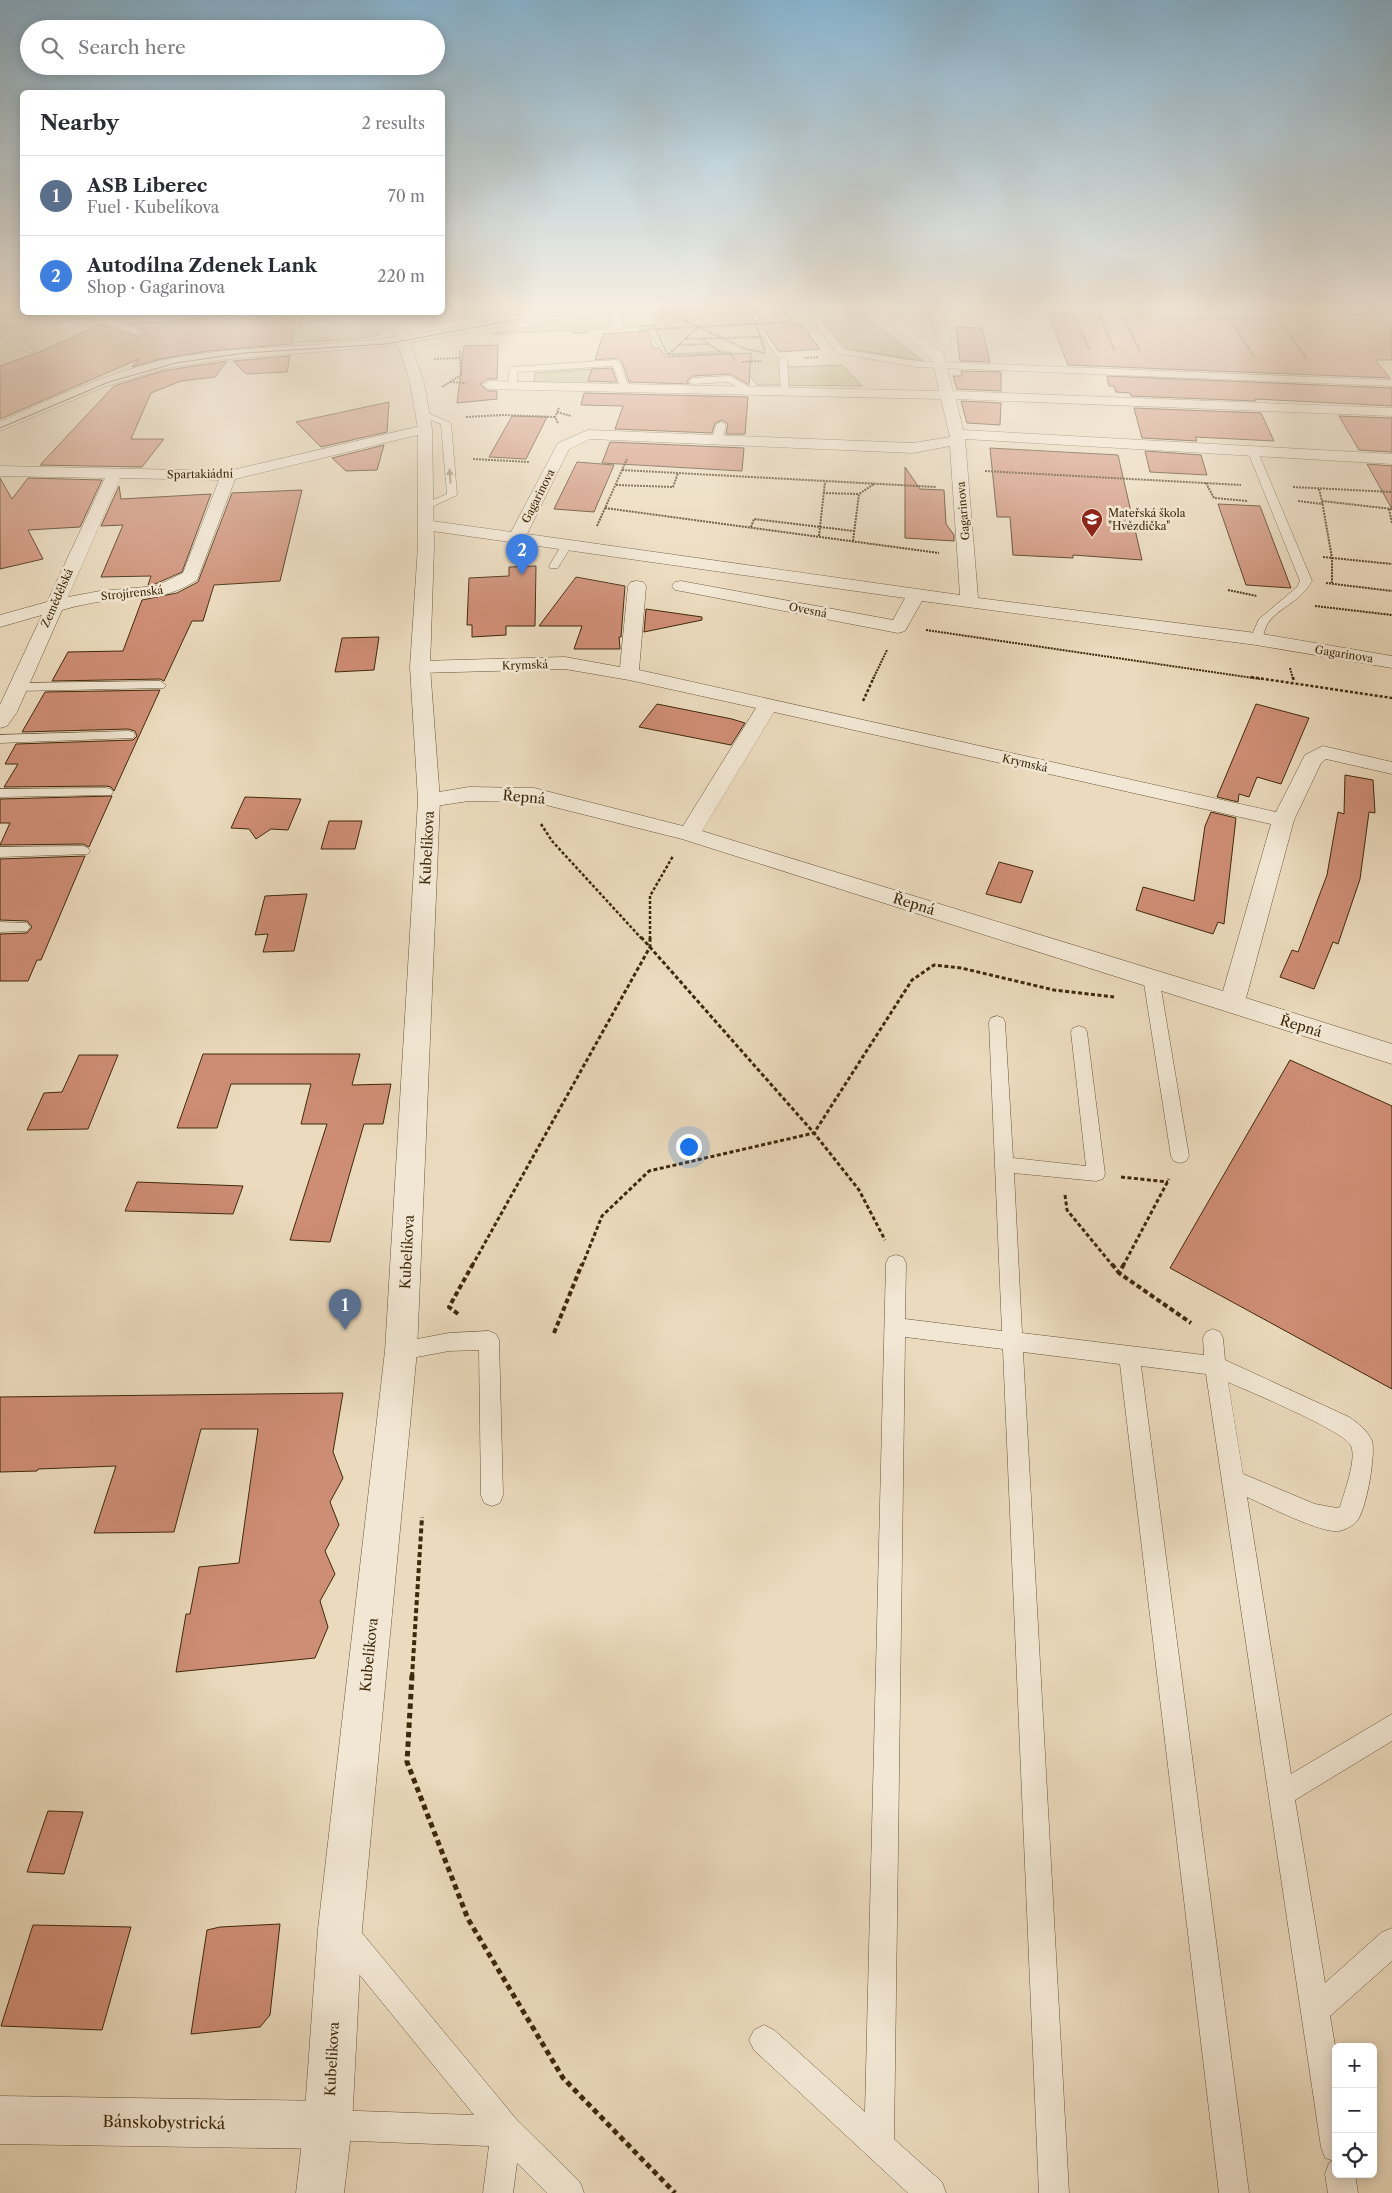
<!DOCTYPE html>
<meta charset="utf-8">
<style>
:root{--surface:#fff;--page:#f7f7f7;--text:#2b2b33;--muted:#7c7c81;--line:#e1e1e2;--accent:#8f2418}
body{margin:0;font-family:"Libre Caslon Text",serif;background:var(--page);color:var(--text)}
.controls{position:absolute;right:15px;bottom:15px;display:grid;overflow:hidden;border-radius:8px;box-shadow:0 2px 12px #0003}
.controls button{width:45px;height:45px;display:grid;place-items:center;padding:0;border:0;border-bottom:1px solid var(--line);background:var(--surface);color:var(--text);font:25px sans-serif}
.you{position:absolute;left:688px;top:1146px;width:18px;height:18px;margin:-12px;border:4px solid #fff;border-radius:50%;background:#1a73e8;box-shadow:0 0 0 8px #1a73e833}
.badge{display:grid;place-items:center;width:32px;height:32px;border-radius:50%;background:var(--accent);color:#fff;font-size:16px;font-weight:700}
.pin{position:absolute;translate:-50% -41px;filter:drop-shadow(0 1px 2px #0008)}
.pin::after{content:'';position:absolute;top:26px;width:18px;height:15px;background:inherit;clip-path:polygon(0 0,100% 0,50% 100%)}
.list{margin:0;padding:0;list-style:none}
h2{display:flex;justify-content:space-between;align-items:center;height:65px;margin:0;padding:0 20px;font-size:21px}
h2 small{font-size:16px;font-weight:400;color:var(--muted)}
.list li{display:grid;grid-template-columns:32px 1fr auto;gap:15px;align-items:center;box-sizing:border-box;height:80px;padding:0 20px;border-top:1px solid var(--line)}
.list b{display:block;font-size:19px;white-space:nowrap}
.list p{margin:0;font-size:16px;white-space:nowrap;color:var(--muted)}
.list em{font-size:16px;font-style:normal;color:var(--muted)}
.icon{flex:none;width:28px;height:28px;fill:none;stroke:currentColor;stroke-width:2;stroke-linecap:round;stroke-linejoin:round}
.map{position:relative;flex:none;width:1392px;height:2193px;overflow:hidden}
.search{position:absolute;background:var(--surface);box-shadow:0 2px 12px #0003;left:20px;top:20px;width:425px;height:55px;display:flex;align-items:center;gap:12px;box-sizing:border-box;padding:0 18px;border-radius:28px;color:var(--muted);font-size:19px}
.panel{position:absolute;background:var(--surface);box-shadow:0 2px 12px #0003;left:20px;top:90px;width:425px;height:225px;border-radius:8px}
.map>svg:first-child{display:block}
.green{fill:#bfbd8c;stroke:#7e734b}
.building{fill:#ce8d75;stroke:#3e290a}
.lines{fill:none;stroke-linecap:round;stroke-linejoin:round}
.service-casing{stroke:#695537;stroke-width:1}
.minor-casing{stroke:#695537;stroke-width:1}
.tertiary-casing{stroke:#695537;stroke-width:1}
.path-far4{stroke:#3e290a;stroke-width:2;stroke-dasharray:2 1;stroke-linecap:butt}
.path-far3{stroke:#3e290a;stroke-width:2.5;stroke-dasharray:3 2;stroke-linecap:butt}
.path-far2{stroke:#3e290a;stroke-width:3;stroke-dasharray:4 2.5;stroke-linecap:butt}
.path-far1{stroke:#3e290a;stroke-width:4;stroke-dasharray:5 3;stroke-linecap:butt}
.path{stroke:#3e290a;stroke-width:5;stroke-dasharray:5.5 4;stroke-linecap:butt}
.service{fill:#f2e7d4;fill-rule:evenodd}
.minor{fill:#f2e7d4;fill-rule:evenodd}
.tertiary{fill:#f2e7d4;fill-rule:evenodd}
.tram{stroke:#3e290a;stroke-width:1}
.oneway{fill:#98886f}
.labels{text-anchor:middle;stroke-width:5;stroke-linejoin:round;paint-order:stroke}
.far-street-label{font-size:11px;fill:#3e290a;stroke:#f2e7d4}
.far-poi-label{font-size:11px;fill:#3e290a;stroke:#f2e7d4;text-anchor:start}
.street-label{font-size:14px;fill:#3e290a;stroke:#f2e7d4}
.near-street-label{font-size:16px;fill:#3e290a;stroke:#f2e7d4}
</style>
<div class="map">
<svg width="1392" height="2193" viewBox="0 0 1392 2193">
<rect width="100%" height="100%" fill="#ebdabd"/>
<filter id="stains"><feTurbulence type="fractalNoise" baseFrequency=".004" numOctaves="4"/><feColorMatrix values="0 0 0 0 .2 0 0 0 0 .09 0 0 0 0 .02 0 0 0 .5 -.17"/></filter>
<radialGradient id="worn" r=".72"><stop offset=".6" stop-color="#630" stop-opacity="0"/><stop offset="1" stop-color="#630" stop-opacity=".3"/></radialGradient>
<path class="green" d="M443 307H539L425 325 416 321 414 313 442 312Z
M626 307H652L667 315 708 307H741L778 358 790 367 842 365 862 386 757 385 731 351 662 354 646 327 492 334Z
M812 307H854L923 361 845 348Z
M302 313H381L383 331 378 335 357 339 254 345 203 351 139 364 144 345 296 329Z
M608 368 612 384 534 382 535 373Z"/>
<path class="building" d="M785 309 795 323H800L820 349 779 352 760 324H763L755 311Z
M296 312 291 344 209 351 159 359 132 367 139 359 0 419V366L37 353 102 324 138 337 146 332 126 323 179 322V320L251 313Z
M1277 312 1382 315 1392 326V360H1375L1390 378 1068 365 1048 314 1281 318Z
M956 327 982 328 990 362 960 361Z
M647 331 654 348H659L666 357 751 353 749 385 730 374 693 376 687 381 689 384 629 382 622 362 617 358 595 360 603 334Z
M498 345 497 379H488L480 384 488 391H497V399L457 403 464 346Z
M290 356 287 372 246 374 233 361Z
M227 361 215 377 181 381 151 393 131 439H164L142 467 40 465 114 386 162 371Z
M612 368 617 382 588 381 592 369Z
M961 371 1001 372V391L957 389 953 376H962Z
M1107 376 1392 388V406L1255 399 1256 401 1131 396 1130 393 1116 392 1114 386H1109Z
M584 393 748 397 745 434H726L728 424 722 420 715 423 712 433 615 429 623 406 581 405Z
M961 401 1001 403 1000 425 967 423Z
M389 402 387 432 321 447 296 422Z
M1134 408 1261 413 1274 441 1195 437 1197 441 1142 438Z
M512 416 547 417 526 459 489 457Z
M1339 416 1392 418V452L1359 450Z
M610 442 744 448 742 471 602 463Z
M384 445 377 470 346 471 332 458Z
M990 448 1118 455 1142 560 1073 555V558L1013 555 1010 517H997Z
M1145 451 1201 455 1207 475 1150 472Z
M577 462 614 465 594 512 554 509Z
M1367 464 1392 466V509Z
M905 467 920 489 944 490 946 524 954 535V541L905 538Z
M0 478 12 499 28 478 102 480 80 527 28 530 43 559 0 569Z
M119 486 121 499 211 494 182 572 155 584 148 585 151 576 101 577 123 525 101 526Z
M302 490 280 581 214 585 203 621H192L164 681 160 679 52 681 68 652 123 651 142 600 177 593 198 582 232 493Z
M1218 504 1260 506 1291 588 1246 585Z
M536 566 535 626H506V635L472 637V625H467L469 578 509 576V567Z
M576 577 625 586 621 637H619L620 649H574L582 626H539Z
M646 609 702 617V620L644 632Z
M379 637 374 670 335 672 342 638Z
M160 690 114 791 111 787 106 786 4 787 18 764H5L16 744 133 740 137 736 135 731 128 729 22 732 45 692Z
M657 704 732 719 745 723 731 745 639 727Z
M1256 704 1309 718 1281 784 1257 777 1249 797 1239 794 1238 802 1217 797Z
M1345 775 1373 780 1375 813 1369 812 1360 879 1338 944 1333 942 1314 989 1280 977 1292 950 1298 952 1327 875 1338 812 1344 814Z
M112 796 89 847 83 844 0 845 10 823H0V799Z
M245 797 301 799 288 830 271 829 256 839 249 829 231 828Z
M1211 812 1236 818 1224 924 1218 922 1213 934 1136 910 1143 887 1194 901 1205 826Z
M329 821H362L355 849H321Z
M85 856 41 960H37L28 981H0V934L27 933 32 927 27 921 0 920V859Z
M999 862 1033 871 1021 903 986 894Z
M307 894 294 951 263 952 268 934 255 935 265 896Z
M203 1054H360L352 1085 391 1084 383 1124H364L330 1242 290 1240 327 1124H301L311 1084H231L217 1128H177Z
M79 1055H118L88 1129 27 1130 44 1093 62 1092Z
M1290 1060 1392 1106V1389L1170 1268Z
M137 1182 243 1186 233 1214 125 1211Z
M343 1393 333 1452 343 1478 330 1502 339 1525 325 1551 335 1574 320 1601 328 1627 315 1658 176 1672 186 1614H190L199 1567 239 1563 258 1429H201L174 1532 94 1533 116 1466 38 1469 37 1471 0 1472V1397Z
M48 1811 83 1812 64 1874 27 1872Z
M280 1924 270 2015 260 2027 191 2034 207 1930 220 1927Z
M33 1925 131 1927 102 2030 1 2026Z"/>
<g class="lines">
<g class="service-casing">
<path id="service" d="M610 307H618L623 329 609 330 605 328 615 325Z
M803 307H811L843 349 916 361 1392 380V386L916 367 837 353Z
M91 312H97L144 333 137 335 91 316Z
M0 332 35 349 36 351 29 353 0 337Z
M783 357 787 360 789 391 785 394 781 391 779 360Z
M616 360 620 363 629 388 628 390 621 388 613 366 517 372V386L513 389 509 386V370L513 367Z
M730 376 753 390 746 392 728 382 693 384 689 381 693 378Z
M423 411 451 423 457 495 425 510 421 509V505L447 494 441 424 420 416V412Z
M721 422 726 425 722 440 717 443 714 442 712 440 716 425Z
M1253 449 1258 452 1312 581C1301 602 1279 607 1268 623 1263 630 1265 640 1256 643L1250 639 1259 619 1297 587 1300 581 1248 452Z
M567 542 572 545 559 566 558 568H550L549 566 563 543Z
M160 681 166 685 164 688 18 691 12 687 18 683Z
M128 731 133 732 135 735 133 738 0 743V735Z
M106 788 111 789 113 792 111 795 0 797V789Z
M83 846 88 848 90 851 88 854 0 857V847Z
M0 922 27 923 30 927 27 931 0 932Z
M1151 971 1157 973 1159 977 1189 1156 1186 1161 1180 1163 1174 1161 1171 1156 1143 977 1145 973Z
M997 1016 1003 1018 1005 1022 1013 1158 1086 1166 1071 1032 1073 1028 1079 1026 1085 1028 1087 1032 1105 1174 1103 1179 1096 1181 1014 1173 1022 1333 1204 1355 1203 1338 1206 1332 1213 1329 1220 1332 1223 1338 1225 1360 1349 1417C1359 1424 1367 1430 1372 1441 1376 1454 1366 1513 1356 1522 1353 1526 1344 1530 1339 1531 1322 1534 1265 1505 1247 1497L1291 1774 1392 1714V1741L1295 1800 1325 1983 1382 1932 1392 1928V1961L1330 2016 1336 2051V2174H1355L1358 2193H1328L1325 2174 1329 2163 1334 2161 1325 2158 1321 2147 1206 1374 1141 1366 1249 2193H1219L1120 1364 1023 1352 1069 2193H1039L1003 1349 905 1337 894 2139 942 2182 946 2193H908L754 2050 749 2040 754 2030 764 2025 774 2030 865 2112 886 1263 889 1257 896 1255 903 1257 906 1263 905 1319 1002 1331 989 1022 991 1018ZM1228 1382C1248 1391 1345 1431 1351 1446 1357 1459 1344 1493 1340 1507L1337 1508 1315 1504 1243 1474Z
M489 1331 496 1334 499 1340 503 1495 500 1503 492 1506 484 1503 481 1495 479 1350 449 1351 401 1360 394 1358 391 1351 394 1344 401 1342 449 1333Z
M347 1923 357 1927 517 2120 580 2182 584 2193H547L517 2163 513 2193H483L489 2146 329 2140 318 2136 314 2125 318 2114 329 2110 474 2115 337 1947 333 1937 337 1927Z"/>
</g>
<g class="minor-casing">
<path id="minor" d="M559 307H584L578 311 470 332 389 346 218 360 162 369 104 387 0 431V422C52 398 103 375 159 361 225 346 294 348 362 341 428 334 494 320 559 307Z
M868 307H882L943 353 953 391 1392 408V416L956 399 963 430 1392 454V464L965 439 978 598 1256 633 1392 656V668L1256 645 922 601 905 631 898 633 681 591 675 590 672 586 675 582 681 581 893 620 905 598 425 530 419 528 417 525 419 522 425 520 511 532 558 443 588 430 913 443 950 437 941 399 489 389 482 385 489 381 939 391 932 358ZM590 439 913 453 950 446 960 595 527 534 569 449Z
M928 307H940L951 341 950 344 945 345 939 341Z
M68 312H116L110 316 0 327V319Z
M425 425 430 426 432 429 430 432 235 479 197 580C168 599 145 597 112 600 95 602 79 605 62 610L17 712 7 726 0 728V705L42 615 0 627V615L47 602 105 478 0 476V466L228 471ZM120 478 219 480 183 573 156 586 100 591 68 597Z
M637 581 643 582 646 586 639 670 1276 812 1305 755 1323 746 1392 762V774L1326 759 1321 763 1294 820 1246 998 1392 1044V1064L682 839 534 802 469 801 429 807 421 805 418 800 421 795 469 787 534 788 683 826 756 708 629 680 565 669 420 673 413 671 410 667 413 663 420 661 565 657 620 667 628 586 631 582ZM774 712 1271 824 1223 991 702 831Z
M0 2096 328 2101 345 2108 352 2125 345 2142 328 2149 0 2144Z"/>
</g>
<g class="tertiary-casing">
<path id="tertiary" d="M388 312H400L424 383 432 429 434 546 430 667 440 800 417 1351 362 1929 352 2125 344 2193H296L304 2125 318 1929 385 1351 418 800 410 667 418 546V429L410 383Z"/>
</g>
<path class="path-far4" d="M656 307 746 349 765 353
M745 307 756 323 765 351
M1069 307 1089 349
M1096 307 1115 351
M1118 307 1140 351
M1221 307 1254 356
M1270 307 1307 359
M664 311 654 326 668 355 730 353 735 360
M334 312 360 320
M359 312 360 323
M640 326H654
M299 329 304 312
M639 330 790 322
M572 333 588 332
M686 339 760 337
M701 339 721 352
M679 345 709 344
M669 354 697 328
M804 358 818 357
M434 359 461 358
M742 362 761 361
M450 382 466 383
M442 387 461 375 460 351
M557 412 571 416
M466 417 503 415 555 417
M558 423 555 417 559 408
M473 459 529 462
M622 470 936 487
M985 471 1241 485
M1206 483 1214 498 1248 501
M616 485 673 487 678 473
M1293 487 1392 492
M1319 489 1322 501 1392 509
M823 493 859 494
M1298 501 1323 504
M1322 501 1332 558V583
M605 508 939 553
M1389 509 1392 523
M597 526 627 459
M751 527 754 519 854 531
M819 536 825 482
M853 541 859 494 874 484
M1323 557 1392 564
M1326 583 1392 591
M1228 590 1257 596
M1315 606 1392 615
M926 630 1260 679
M1290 668 1293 679
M873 679 887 650"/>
<path class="path-far3" d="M1251 677 1392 698
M1293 677 1294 682
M863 701 874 677
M541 824 552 841 642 939
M650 939V896L673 856"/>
<path class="path-far2" d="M641 937 814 1133 859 1190 885 1240
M1121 1177 1168 1182
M1065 1195 1067 1210 1113 1266
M472 1266 650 947V937
M582 1266 602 1216 649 1171 814 1133 912 980 934 965 961 968 1054 990 1114 997
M1123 1266 1169 1179"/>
<path class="path-far1" d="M1112 1264 1119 1273
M1124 1264 1119 1273 1191 1323
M458 1314 449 1307 473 1264
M554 1333 582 1264
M412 1677 422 1517"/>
<path class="path" d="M412 1675 407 1762 468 1919 563 2078 675 2193"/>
<use href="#service" class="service"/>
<use href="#minor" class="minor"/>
<use href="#tertiary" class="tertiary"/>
<path class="tram" d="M0 428 109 382 176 363 245 353 386 344 585 307"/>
</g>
<defs><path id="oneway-solid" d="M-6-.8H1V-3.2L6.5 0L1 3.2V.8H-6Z" transform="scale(1.25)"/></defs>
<use class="oneway" href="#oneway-solid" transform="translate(450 476) rotate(-95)"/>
<linearGradient id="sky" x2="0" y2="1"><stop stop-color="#88b6d3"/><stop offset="0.5" stop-color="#f6eee1"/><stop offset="1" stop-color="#f6eee1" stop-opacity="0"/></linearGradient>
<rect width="1392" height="614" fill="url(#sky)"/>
<defs>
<g id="school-pin" transform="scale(1.125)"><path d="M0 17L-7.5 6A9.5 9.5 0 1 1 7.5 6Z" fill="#8f2418" stroke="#f2e7d4"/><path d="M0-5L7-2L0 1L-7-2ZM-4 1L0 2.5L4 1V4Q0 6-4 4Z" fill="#fff"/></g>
</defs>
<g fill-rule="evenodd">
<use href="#school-pin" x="1092" y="519"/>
</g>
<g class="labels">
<g class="far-street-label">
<text transform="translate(200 474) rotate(-1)" y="4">Spartakiádní</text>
<text transform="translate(538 496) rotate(-63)" y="4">Gagarinova</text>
<text transform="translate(963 511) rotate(-95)" y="4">Gagarinova</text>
<text transform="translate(132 593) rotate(-6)" y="4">Strojírenská</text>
<text transform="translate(57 598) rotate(-66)" y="4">Zemědělská</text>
<text transform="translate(808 610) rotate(11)" y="4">Ovesná</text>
<text transform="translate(1344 654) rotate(9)" y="4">Gagarinova</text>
<text transform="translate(525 665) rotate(-2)" y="4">Krymská</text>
<text transform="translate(1025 763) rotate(13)" y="4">Krymská</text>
</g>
<g class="far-poi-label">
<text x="1108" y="517">Mateřská škola<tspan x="1108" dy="13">"Hvězdička"</tspan></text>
</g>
<g class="street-label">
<text transform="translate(524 797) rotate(5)" y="5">Řepná</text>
<text transform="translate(427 848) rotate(-87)" y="5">Kubelíkova</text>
<text transform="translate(914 904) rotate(17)" y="5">Řepná</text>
<text transform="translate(1301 1026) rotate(17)" y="5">Řepná</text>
<text transform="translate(407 1252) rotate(-87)" y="5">Kubelíkova</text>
<text transform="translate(369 1655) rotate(-84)" y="5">Kubelíkova</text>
<text transform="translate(332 2059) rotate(-87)" y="5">Kubelíkova</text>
</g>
<g class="near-street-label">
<text transform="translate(164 2122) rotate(1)" y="6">Bánskobystrická</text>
</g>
</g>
<rect width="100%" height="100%" filter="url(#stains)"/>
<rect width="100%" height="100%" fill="url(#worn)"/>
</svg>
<div class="controls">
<button>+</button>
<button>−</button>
<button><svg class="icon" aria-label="locate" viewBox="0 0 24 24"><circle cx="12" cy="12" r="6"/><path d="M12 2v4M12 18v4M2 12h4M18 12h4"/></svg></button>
</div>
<div class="you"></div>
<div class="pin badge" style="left:345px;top:1330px;background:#5c6f8a">1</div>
<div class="pin badge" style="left:522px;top:575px;background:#3f7fe0">2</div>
<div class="search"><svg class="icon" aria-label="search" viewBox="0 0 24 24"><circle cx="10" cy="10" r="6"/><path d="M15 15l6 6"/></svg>Search here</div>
<section class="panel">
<h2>Nearby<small>2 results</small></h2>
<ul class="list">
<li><span class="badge" style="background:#5c6f8a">1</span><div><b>ASB Liberec</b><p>Fuel · Kubelíkova</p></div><em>70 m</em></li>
<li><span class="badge" style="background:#3f7fe0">2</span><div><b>Autodílna Zdenek Lank</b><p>Shop · Gagarinova</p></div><em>220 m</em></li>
</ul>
</section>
</div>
